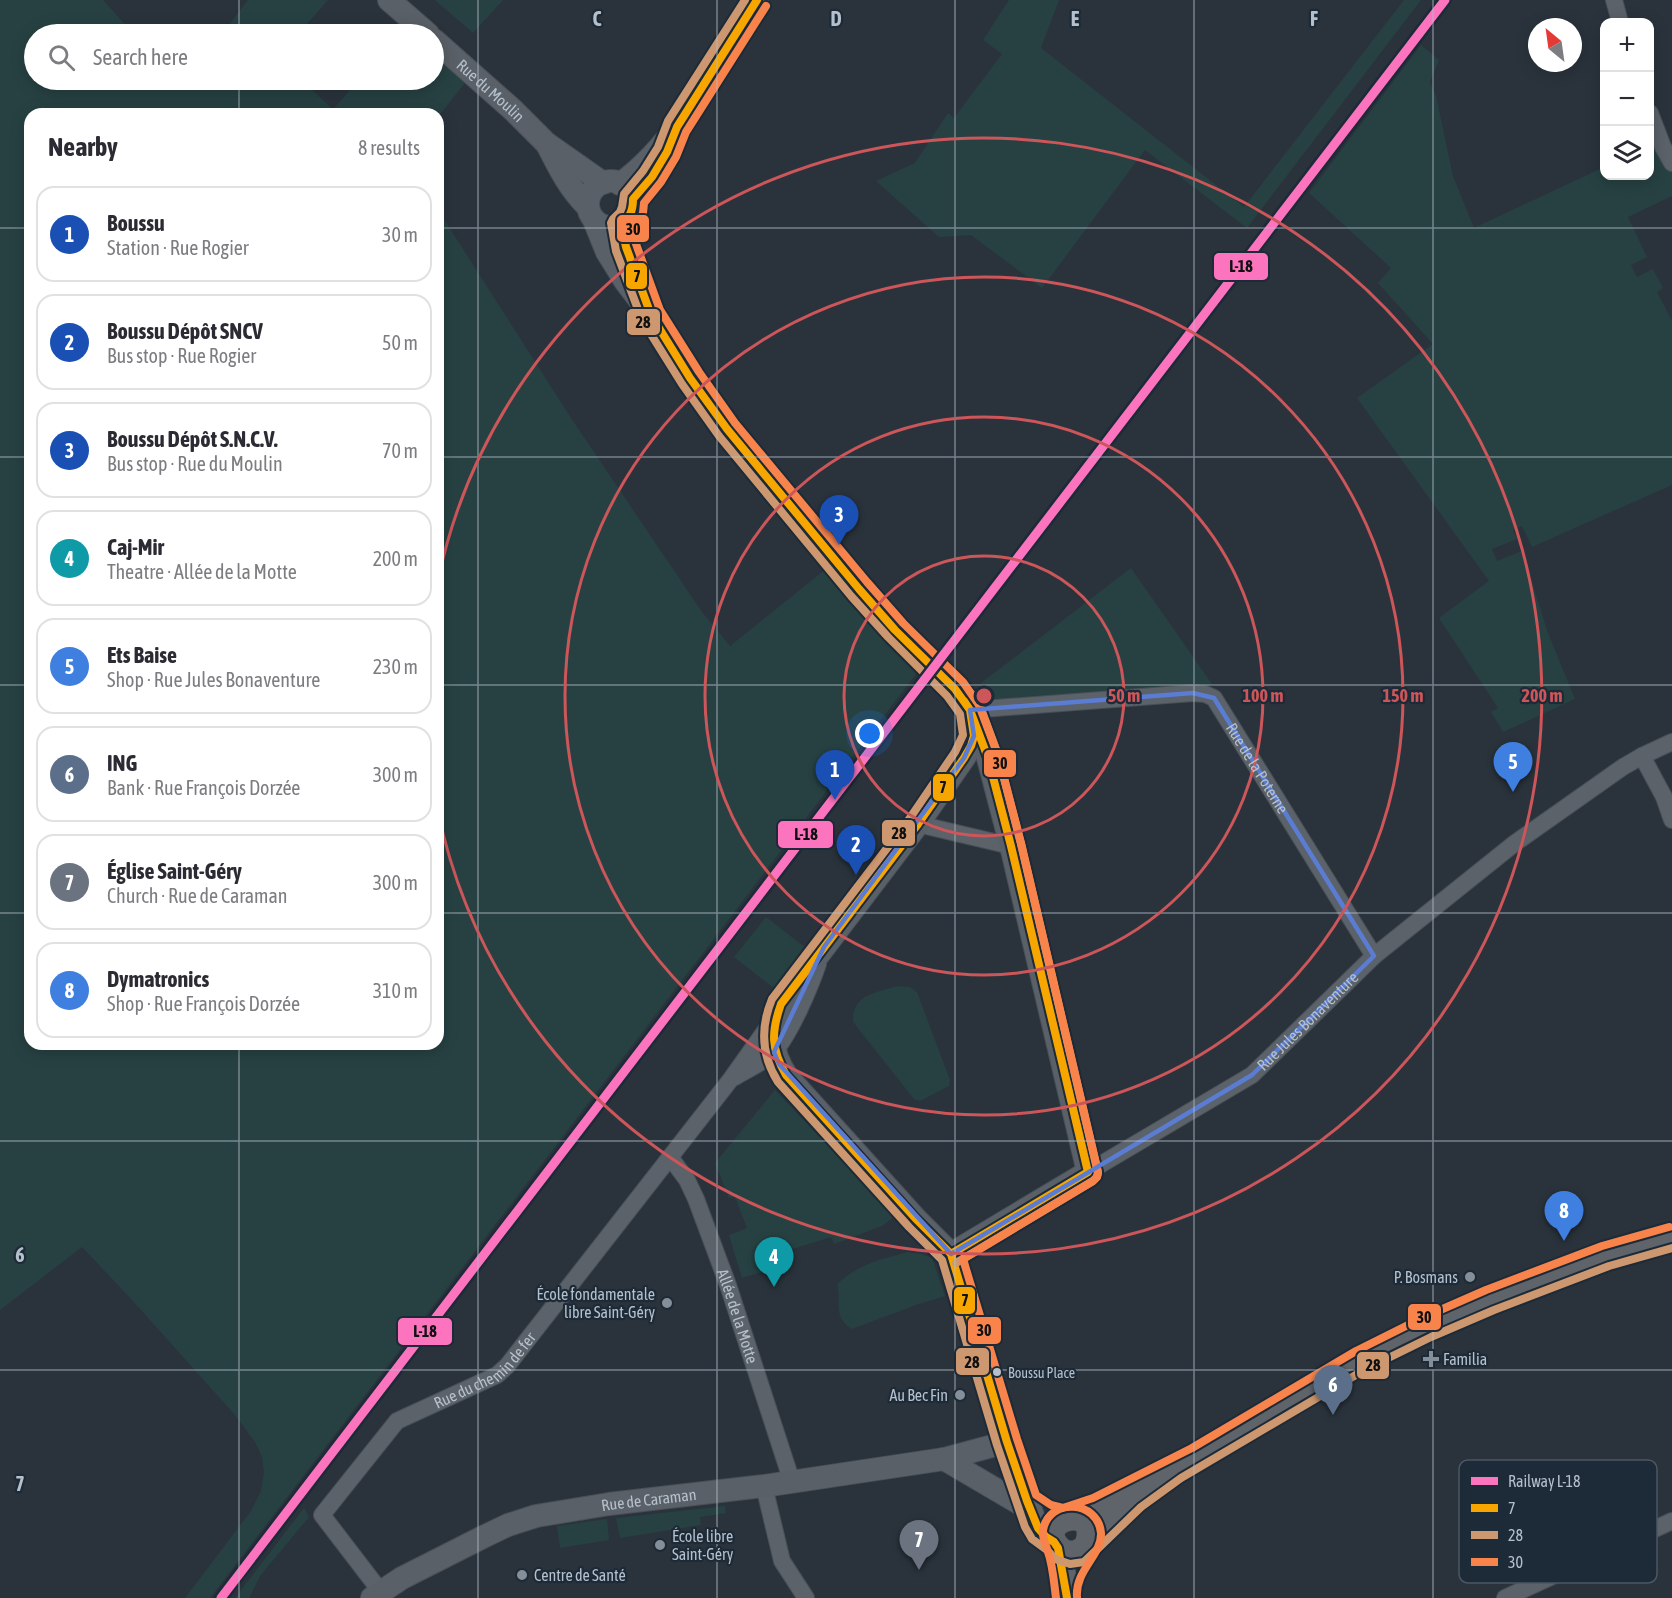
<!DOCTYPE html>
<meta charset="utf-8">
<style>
:root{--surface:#fff;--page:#f2f2f3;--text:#2b2b33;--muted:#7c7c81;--line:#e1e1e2;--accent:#0b8043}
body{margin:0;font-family:"Asap Condensed",sans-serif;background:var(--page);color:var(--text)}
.controls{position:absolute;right:18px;top:18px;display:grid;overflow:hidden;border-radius:12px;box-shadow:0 3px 15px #0003}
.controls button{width:54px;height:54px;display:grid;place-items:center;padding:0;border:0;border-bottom:2px solid var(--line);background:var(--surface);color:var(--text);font:30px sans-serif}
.compass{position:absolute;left:1528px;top:18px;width:54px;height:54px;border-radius:50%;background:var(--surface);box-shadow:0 3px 15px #0003;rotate:331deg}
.you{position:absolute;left:870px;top:734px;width:21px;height:21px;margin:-15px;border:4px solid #fff;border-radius:50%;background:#1a73e8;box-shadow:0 0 0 9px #1a73e833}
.badge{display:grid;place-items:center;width:39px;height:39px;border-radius:50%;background:var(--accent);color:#fff;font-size:20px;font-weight:700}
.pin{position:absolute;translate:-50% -50px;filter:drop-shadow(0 2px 3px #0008)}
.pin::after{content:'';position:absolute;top:32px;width:21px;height:18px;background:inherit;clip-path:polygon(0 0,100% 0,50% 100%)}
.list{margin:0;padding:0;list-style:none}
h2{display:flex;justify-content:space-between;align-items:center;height:78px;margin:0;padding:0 24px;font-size:26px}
h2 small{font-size:20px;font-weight:400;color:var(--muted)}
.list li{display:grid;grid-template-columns:39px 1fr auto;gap:18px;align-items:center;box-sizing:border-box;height:96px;margin:0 12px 12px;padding:0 12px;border:2px solid var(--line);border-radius:18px}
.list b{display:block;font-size:22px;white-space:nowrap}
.list p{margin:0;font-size:20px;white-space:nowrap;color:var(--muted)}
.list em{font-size:20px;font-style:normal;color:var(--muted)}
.icon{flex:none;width:33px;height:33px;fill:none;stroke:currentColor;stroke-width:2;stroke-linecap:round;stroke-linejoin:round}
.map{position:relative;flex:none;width:1672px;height:1598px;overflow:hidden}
.search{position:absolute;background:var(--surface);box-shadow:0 3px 15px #0003;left:24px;top:24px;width:420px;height:66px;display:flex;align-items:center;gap:15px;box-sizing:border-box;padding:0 21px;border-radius:33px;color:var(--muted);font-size:22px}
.panel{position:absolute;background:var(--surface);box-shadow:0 3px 15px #0003;left:24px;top:108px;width:420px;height:942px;border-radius:18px}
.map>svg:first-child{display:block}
.green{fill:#274142}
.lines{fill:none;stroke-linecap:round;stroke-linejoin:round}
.street-casing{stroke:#494f56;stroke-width:18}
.secondary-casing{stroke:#494f56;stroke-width:24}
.primary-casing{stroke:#485058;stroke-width:27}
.street{stroke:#5b6269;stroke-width:16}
.secondary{stroke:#5a6067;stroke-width:22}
.primary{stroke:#5e646a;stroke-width:26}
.bus-1-casing{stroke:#1d2a37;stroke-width:12}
.bus-2-casing{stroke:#1d2a37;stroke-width:12}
.bus-3-casing{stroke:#1d2a37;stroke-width:12}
.bus-1{stroke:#f7a600;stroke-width:8}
.bus-2{stroke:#cd976f;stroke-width:8}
.bus-3{stroke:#f8844c;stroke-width:8}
.rail-1-casing{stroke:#1d2a37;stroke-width:14}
.rail-1{stroke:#fc73be;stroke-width:9}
.marked{fill:none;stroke:#5a7cd3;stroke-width:4.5;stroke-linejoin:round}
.grid{fill:none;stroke:#b5c0cc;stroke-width:1.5;stroke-opacity:0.55}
.ring{fill:none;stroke:#cc5659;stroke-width:3}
.poi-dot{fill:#848f9a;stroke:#1d2a37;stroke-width:2}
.bus-dot{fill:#b5c0cc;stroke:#1d2a37;stroke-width:2}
.labels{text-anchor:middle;stroke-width:4.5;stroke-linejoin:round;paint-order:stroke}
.bus-label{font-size:14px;fill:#b5c0cc;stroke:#1d2a37;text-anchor:start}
.street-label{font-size:16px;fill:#b5c0cc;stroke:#1d2a37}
.poi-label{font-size:16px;fill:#b5c0cc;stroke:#1d2a37;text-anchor:end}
.key{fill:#1d2a37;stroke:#4b5764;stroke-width:1.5}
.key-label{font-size:16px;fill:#b5c0cc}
.grid-label{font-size:20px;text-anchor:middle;font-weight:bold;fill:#b5c0cc;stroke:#1d2a37;stroke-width:4.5;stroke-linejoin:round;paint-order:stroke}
.centre{fill:#cc5659;stroke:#1d2a37;stroke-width:3}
.ring-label{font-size:18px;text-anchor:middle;font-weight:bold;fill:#cc5659;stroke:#1d2a37;stroke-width:4.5;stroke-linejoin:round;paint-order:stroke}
.line-badge{stroke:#1d2a37;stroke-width:2}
.pale-badge-label{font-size:16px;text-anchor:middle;font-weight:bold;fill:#111}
</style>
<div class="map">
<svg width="1672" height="1598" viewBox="0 0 1672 1598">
<rect width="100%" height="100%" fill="#2a333c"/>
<path class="green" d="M0 0H103L134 34H34V80H301L333 109 359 80H434V40L472 74 438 117V114H30V1044H438V210L571 418 702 612 730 646 826 569 916 674 210 1598H185L251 1511 261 1491 264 1473 262 1457 255 1442 235 1415 132 1300 82 1247 0 1310Z
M248 0H328L298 34H222Z
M435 0H503L473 33Z
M1009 0H1059L1041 48 1244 207 1404 0H1421L1247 228 1145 150 1042 288 971 235 939 237 876 181 915 163 948 113 954 118 1002 54 983 40Z
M1421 45 1439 60 1430 82 1436 96 1453 176 1474 228 1604 167V176H1650V148L1661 143 1672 163V196L1628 217 1647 257 1631 265 1637 277 1653 269 1663 288 1657 292 1672 321V485L1532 547 1522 526 1513 530 1517 539 1492 549 1497 561 1522 551 1548 633 1575 699 1503 732 1491 712 1498 708 1439 618 1489 581 1357 398 1433 344 1378 283 1391 268 1309 193Z
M1131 568 1212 684 1205 687 996 702 981 683Z
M766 917 806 948 775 989 734 957Z
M897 986 910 987 917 992 950 1080 949 1086 920 1101 914 1099 853 1022C852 994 876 993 897 986Z
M775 1090 895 1216 882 1226 834 1244 831 1237 786 1251 790 1264 742 1278 729 1235 747 1228 735 1197 729 1198 715 1163Z
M908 1252 921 1254 932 1258 945 1296 916 1305 852 1329C832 1317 842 1302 837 1284 861 1263 879 1260 908 1252Z
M725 1506 726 1513 700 1517 701 1525 620 1538 616 1518Z
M304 1508 309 1517 260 1576 249 1598H235Z
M607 1519 609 1540 560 1548 557 1526Z"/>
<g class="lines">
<g class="street-casing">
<g id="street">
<path d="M1614 0 1620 22"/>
<path d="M1650 113 1663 147 1672 163"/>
<path id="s1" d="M970 710 1193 693 1205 694 1214 698 1374 956"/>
<path d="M1642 756 1664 797 1672 820"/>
<path d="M918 824 1011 846"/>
<path d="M735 1077C748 1069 763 1063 774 1052 790 1034 810 988 818 964"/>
<path id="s2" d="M670 1157 687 1180 696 1199 728 1285 792 1482"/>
<path id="s3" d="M1088 1172 1252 1075 1374 956 1515 843 1623 767 1642 756 1672 742"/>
<path d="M764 1486 782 1561 806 1598"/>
<path id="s4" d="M381 1592 322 1515 397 1421 497 1375 507 1366 731 1079 775 1017"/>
<path d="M1505 1598 1672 1521"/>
</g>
</g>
<g class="secondary-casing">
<g id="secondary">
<path d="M389 0 428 34"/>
<path id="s5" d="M434 40 513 110 546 143 603 183"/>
<path d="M547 144C559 168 569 188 588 207"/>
<circle cx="611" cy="204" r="23"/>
<path d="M620 184C678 143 720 60 757 0"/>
<path d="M594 220 607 252 625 281 651 315 690 378 727 429 859 589 895 630 955 689 970 710 988 758 1011 846 1088 1172 951 1254"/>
<path d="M621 225 626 247 640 286"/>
<path d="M971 720 974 736 971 746 964 758 918 824 781 1004C770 1031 770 1050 786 1075L917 1220 951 1254 1007 1442 1027 1501 1038 1528 1046 1537 1054 1542"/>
<path d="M944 1459 1031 1510"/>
<path id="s6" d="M372 1598 402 1578 485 1536 508 1525 536 1516 609 1504 764 1486 944 1459 1007 1442"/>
</g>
</g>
<g class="primary-casing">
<path id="primary" d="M1073 1517C1175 1478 1265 1413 1360 1361 1414 1330 1472 1306 1530 1284 1577 1267 1623 1250 1672 1237
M1088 1544C1102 1501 1034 1516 1056 1546 1060 1552 1066 1554 1072 1554 1076 1554 1078 1553 1081 1551 1089 1547 1095 1537 1100 1531 1111 1519 1122 1509 1134 1499
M1058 1548 1067 1598"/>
</g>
<use href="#street" class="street"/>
<use href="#secondary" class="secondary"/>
<use href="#primary" class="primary"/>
<g class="bus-1-casing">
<path id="bus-1" d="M757 0 677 127 667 152 652 177 633 199C633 211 630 217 621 225L626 247 651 315 690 378 727 429 859 589 895 630 955 689 970 710 974 736 971 746 964 758 918 824 781 1004C771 1032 771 1049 786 1075L917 1220 951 1254 1007 1442 1027 1501 1038 1528 1046 1537 1054 1542 1058 1548 1067 1598
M951 1254 1088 1172 1011 846 988 758 970 710 964 701"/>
</g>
<g class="bus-2-casing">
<path id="bus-2" d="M745 0 668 121 658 147 643 171 624 194 622 207 620 212 613 219 611 223 616 251 642 320 682 384 719 436 851 596 888 637 947 696 960 714 963 735 955 752 910 818 772 999C760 1028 761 1055 778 1082L909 1227 942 1260 997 1445 1025 1527 1032 1539 1047 1550 1055 1559 1070 1564 1084 1562 1141 1507 1181 1478 1366 1369 1431 1337 1494 1310 1609 1266 1672 1248
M956 1263 1093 1181 1097 1177 1098 1173 1021 844 998 755 980 706 973 695"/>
</g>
<g class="bus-3-casing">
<path id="bus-3" d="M766 6 686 132 676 157 661 182 644 203 643 213 638 223 633 229 636 244 660 310 699 372 735 423 867 582 903 623 963 682 979 705 998 755 1021 843 1098 1172 1097 1177 1093 1181 963 1259 1017 1439 1036 1495 1051 1505 1063 1508 1093 1498 1192 1448 1356 1351 1422 1318 1486 1290 1602 1246 1669 1227
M1056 1598C1054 1583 1053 1566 1048 1552 1046 1544 1042 1539 1043 1530 1049 1497 1098 1500 1101 1533 1102 1555 1075 1570 1077 1597"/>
</g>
<use href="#bus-1" class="bus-1"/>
<use href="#bus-2" class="bus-2"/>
<use href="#bus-3" class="bus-3"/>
<g class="rail-1-casing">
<path id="rail-1" d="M221 1598 1445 0"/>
</g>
<use href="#rail-1" class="rail-1"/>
</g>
<path class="marked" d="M1193 693 1214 698 1374 956 1252 1075 951 1254 779 1064 774 1052 824 947 964 758 974 736 970 710Z"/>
<path class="grid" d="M239 0V34M478 0V1598M717 0V1598M955 0V1598M1194 0V1598M1433 0V1598M239 80V114M0 228H30M438 228H1672M0 457H30M438 457H1672M0 685H30M438 685H1672M0 913H30M438 913H1672M239 1044V1598M0 1141H1672M0 1370H1672"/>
<g class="ring">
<circle cx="984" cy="696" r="140"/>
<circle cx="984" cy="696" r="279"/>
<circle cx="984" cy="696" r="419"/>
<path d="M438 580A558 558 0 1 1 438 812"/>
</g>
<g class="poi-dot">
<circle cx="1470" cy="1277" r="6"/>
<circle cx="667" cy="1303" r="6"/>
<path d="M1428 1350h6v6h6v6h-6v6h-6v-6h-6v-6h6z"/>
<circle cx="960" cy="1395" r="6"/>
<circle cx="660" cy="1545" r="6"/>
<circle cx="522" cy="1575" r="6"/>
</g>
<circle class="bus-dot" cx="997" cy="1372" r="5"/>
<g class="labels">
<g class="bus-label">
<text x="1008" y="1378">Boussu Place</text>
</g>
<g class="street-label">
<text dy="6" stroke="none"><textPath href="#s5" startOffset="76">Rue du Moulin</textPath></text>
<text dy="6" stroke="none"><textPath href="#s1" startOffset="328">Rue de la Poterne</textPath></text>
<text dy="6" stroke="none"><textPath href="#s3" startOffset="268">Rue Jules Bonaventure</textPath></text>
<text dy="6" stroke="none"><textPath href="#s2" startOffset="174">Allée de la Motte</textPath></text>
<text dy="6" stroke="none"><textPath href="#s4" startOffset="320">Rue du chemin de fer</textPath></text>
<text dy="6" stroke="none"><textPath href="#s6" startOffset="298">Rue de Caraman</textPath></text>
</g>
<g class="poi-label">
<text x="1458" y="1283">P. Bosmans</text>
<text x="655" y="1300">École fondamentale<tspan x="655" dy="18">libre Saint-Géry</tspan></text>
<text x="1443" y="1365" text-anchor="start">Familia</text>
<text x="948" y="1401">Au Bec Fin</text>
<text x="672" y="1542" text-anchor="start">École libre<tspan x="672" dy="18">Saint-Géry</tspan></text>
<text x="534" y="1581" text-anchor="start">Centre de Santé</text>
</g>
</g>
<rect x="1459" y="1460" width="198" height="123" rx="9" class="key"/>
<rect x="1471" y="1477" width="27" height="8" fill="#fc73be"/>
<rect x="1471" y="1504" width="27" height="8" fill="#f7a600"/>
<rect x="1471" y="1531" width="27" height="8" fill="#cd976f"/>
<rect x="1471" y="1558" width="27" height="8" fill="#f8844c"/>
<g class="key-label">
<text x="1508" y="1487">Railway L-18</text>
<text x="1508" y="1514">7</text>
<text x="1508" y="1541">28</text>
<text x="1508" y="1568">30</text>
</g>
<g class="grid-label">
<text x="597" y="26">C</text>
<text x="836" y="26">D</text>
<text x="1075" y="26">E</text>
<text x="1314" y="26">F</text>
<text x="20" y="1262">6</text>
<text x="20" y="1491">7</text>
</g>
<circle cx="984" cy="696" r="9" class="centre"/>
<g class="ring-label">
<text x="1124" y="702">50 m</text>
<text x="1263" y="702">100 m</text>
<text x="1403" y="702">150 m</text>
<text x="1542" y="702">200 m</text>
</g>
<g class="line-badge">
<rect x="616" y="214" width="34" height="29" rx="6" fill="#f8844c"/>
<rect x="1213" y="252" width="56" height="29" rx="6" fill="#fc73be"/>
<rect x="625" y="262" width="23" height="28" rx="6" fill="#f7a600"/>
<rect x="626" y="308" width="35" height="28" rx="6" fill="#cd976f"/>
<rect x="983" y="749" width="34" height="29" rx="6" fill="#f8844c"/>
<rect x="932" y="773" width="23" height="29" rx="6" fill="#f7a600"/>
<rect x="881" y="819" width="35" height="28" rx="6" fill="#cd976f"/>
<rect x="777" y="820" width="57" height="29" rx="6" fill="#fc73be"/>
<rect x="953" y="1286" width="23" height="29" rx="6" fill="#f7a600"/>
<rect x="1407" y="1303" width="35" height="28" rx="6" fill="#f8844c"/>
<rect x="967" y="1316" width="35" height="29" rx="6" fill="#f8844c"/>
<rect x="397" y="1317" width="56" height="29" rx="6" fill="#fc73be"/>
<rect x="955" y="1347" width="35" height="29" rx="6" fill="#cd976f"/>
<rect x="1356" y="1351" width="34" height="29" rx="6" fill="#cd976f"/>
</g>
<g class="pale-badge-label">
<text x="633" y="235">30</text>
<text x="1241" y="272">L-18</text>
<text x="637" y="282">7</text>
<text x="643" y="328">28</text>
<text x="1000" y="769">30</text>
<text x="943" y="793">7</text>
<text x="899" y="839">28</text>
<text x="806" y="840">L-18</text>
<text x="965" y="1306">7</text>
<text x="1424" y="1323">30</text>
<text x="984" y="1336">30</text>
<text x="425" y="1337">L-18</text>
<text x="972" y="1368">28</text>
<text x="1373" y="1371">28</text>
</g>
</svg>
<div class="controls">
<button>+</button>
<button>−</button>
<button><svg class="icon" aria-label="layers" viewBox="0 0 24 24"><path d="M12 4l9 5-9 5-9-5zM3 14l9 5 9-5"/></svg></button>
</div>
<svg class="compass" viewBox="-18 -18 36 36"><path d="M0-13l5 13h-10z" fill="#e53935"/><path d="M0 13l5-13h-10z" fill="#7c7c81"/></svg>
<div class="you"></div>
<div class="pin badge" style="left:835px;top:800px;background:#1a4fb4">1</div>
<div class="pin badge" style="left:856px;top:875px;background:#1a4fb4">2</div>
<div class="pin badge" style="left:839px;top:545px;background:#1a4fb4">3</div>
<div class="pin badge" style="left:774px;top:1287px;background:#0f9aa8">4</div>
<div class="pin badge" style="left:1513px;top:792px;background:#3f7fe0">5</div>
<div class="pin badge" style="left:1333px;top:1415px;background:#5c6f8a">6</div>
<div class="pin badge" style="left:919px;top:1570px;background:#6b7280">7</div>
<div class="pin badge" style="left:1564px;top:1241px;background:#3f7fe0">8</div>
<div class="search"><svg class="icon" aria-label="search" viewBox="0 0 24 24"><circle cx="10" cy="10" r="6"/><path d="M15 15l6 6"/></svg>Search here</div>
<section class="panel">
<h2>Nearby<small>8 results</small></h2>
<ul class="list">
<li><span class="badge" style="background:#1a4fb4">1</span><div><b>Boussu</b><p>Station · Rue Rogier</p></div><em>30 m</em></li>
<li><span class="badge" style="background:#1a4fb4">2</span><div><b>Boussu Dépôt SNCV</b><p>Bus stop · Rue Rogier</p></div><em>50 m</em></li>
<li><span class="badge" style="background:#1a4fb4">3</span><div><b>Boussu Dépôt S.N.C.V.</b><p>Bus stop · Rue du Moulin</p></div><em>70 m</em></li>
<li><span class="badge" style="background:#0f9aa8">4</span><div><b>Caj-Mir</b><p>Theatre · Allée de la Motte</p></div><em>200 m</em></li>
<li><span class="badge" style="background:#3f7fe0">5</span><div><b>Ets Baise</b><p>Shop · Rue Jules Bonaventure</p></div><em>230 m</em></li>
<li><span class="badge" style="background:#5c6f8a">6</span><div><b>ING</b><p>Bank · Rue François Dorzée</p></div><em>300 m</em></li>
<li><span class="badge" style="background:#6b7280">7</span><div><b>Église Saint-Géry</b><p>Church · Rue de Caraman</p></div><em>300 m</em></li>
<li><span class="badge" style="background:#3f7fe0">8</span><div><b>Dymatronics</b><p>Shop · Rue François Dorzée</p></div><em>310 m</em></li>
</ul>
</section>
</div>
